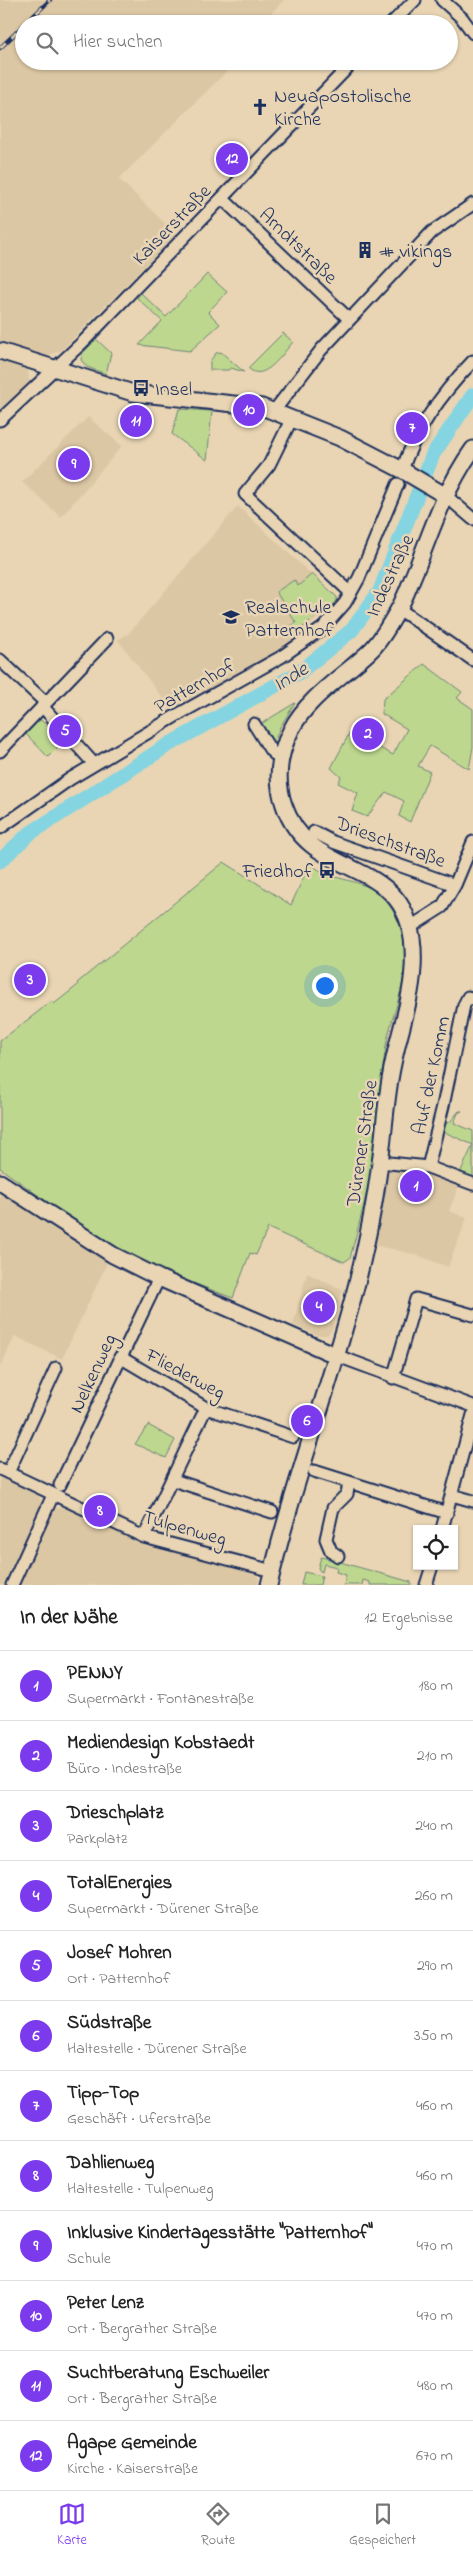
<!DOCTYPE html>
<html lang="de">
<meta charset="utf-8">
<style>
:root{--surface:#fff;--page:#f2f2f2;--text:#222;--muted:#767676;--line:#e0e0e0;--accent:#7c3aed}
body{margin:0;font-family:"Indie Flower",sans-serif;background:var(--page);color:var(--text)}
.controls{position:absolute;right:15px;bottom:15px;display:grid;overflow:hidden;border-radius:0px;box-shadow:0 1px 4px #0004}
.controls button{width:45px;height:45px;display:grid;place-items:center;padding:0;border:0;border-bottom:1px solid var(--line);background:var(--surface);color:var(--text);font:25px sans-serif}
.you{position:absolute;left:324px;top:985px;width:18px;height:18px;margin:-12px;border:4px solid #fff;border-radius:50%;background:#1a73e8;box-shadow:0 0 0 8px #1a73e833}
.badge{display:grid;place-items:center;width:32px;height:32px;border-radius:50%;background:var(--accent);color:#fff;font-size:16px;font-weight:700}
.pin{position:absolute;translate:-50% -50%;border:2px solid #fff;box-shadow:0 1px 5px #0006}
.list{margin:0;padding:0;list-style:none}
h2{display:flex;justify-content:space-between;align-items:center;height:65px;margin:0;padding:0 20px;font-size:21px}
h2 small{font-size:16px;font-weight:400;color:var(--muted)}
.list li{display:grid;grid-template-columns:32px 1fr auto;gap:15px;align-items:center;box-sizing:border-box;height:70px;padding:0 20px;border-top:1px solid var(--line)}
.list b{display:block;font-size:19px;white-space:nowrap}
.list p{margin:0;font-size:16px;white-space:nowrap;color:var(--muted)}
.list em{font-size:16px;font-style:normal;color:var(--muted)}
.icon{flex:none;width:28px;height:28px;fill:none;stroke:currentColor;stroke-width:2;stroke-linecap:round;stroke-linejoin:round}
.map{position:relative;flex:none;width:473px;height:1585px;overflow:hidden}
.search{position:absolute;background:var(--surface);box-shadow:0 1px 4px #0004;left:15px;right:15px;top:15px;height:55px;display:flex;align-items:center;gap:12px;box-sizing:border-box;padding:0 18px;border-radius:28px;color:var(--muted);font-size:19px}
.sheet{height:905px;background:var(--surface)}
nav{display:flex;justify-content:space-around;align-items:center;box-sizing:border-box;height:70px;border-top:1px solid var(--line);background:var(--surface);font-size:14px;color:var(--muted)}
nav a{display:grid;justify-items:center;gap:2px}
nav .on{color:var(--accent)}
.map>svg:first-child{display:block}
.built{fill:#dcc7a4}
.green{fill:#bdd78e;stroke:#6c8376}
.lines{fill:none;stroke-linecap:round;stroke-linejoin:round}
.river{stroke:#85d4e1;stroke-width:15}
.minor-casing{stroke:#1b2f5e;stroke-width:15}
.major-casing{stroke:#1b2f5e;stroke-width:19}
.minor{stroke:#e9d5b3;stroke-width:11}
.major{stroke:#e9d5b3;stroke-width:15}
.rail-casing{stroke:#1b2f5e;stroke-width:4.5}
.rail{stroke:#e9d5b3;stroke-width:2.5;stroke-dasharray:8;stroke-linecap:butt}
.labels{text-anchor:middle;stroke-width:5;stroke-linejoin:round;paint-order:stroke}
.poi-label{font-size:20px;fill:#1b2f5e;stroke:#e9d5b3;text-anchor:start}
.street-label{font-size:20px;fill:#1b2f5e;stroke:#e9d5b3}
.water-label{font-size:21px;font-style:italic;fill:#26406b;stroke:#e9d5b3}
</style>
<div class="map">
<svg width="473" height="1585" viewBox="0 0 473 1585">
<rect width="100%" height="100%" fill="#e9d5b3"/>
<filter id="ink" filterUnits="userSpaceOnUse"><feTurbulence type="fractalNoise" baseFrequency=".02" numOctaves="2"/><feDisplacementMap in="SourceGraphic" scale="10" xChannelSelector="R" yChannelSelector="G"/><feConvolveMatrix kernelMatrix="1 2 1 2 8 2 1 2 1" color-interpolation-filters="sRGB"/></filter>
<g filter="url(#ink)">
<path class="built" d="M0 0H284L261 24H24V61H226L231 67 119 179 176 234 62 350 47 356 0 341Z
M0 358 28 368 29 382 0 409Z
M88 417 122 446 61 517 22 482Z
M238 506 339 600 290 642 244 672 171 709 118 640 129 633Z
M388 1169 447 1178 460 1183 449 1211 467 1218 448 1267 417 1255 374 1245Z
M0 1190 109 1259 62 1359 15 1336 0 1367Z
M307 1273 343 1290 332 1329 327 1335H317L293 1325Z
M0 1475 39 1495 42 1505 6 1585H0Z
M63 1507 148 1544 254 1571 259 1579 258 1585H18L53 1509Z"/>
<path class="green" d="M207 274 227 292 208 312 220 324 190 351 139 345 162 321 137 298 141 293 166 317Z
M283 333 293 342C283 353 264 384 248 368Z
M96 339 111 353 106 374 87 367 81 360 82 354Z
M221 352 244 372 231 368 228 370H210V361L216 353Z
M179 409 212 411 207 460 172 434Z
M312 574 337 597V602L324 617 320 612 291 638 286 629 296 623 276 592 294 580 298 586Z
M424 664 462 692 457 698 473 709V747L469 769 430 746 418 766 430 772 410 822 399 816 404 801 386 792 367 817 352 811 358 793 338 783 341 777 331 768 350 732 393 755 407 729 382 714 383 699Z
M295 703 280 727 272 748 259 725Z
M36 720H41L63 742 48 757 25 733Z
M224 862 291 905 310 863C331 884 367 876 386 901 396 913 403 930 405 946 409 981 392 1012 386 1046 380 1082 377 1118 373 1155 369 1190 359 1224 350 1258L344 1262 268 1228 256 1255 250 1253 233 1298C193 1283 153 1269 117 1248 76 1224 38 1195 0 1168V1041L52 1001 54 1004 78 985 77 983Z
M459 1111H462L458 1113 454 1123 473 1131V1180L460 1173 473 1145 440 1130 442 1123H449Z
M148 1425 175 1440 166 1458 135 1444Z
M321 1557 333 1560 337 1558 340 1562 411 1582V1585H370V1582L363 1580 362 1585H344L346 1575 336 1572 337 1567 324 1564 322 1572 320 1571 318 1568Z
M304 1572 322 1576 320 1585H301Z"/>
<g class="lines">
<path class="river" d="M0 861 29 834 168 745 300 672 352 630 380 591 433 454 473 395"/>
<g class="minor-casing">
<path id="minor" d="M442 0 462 18 473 33
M391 24 415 0
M222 198 349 319
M274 411 321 350 432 232 473 204
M292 418 269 465 245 494 351 593
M0 420 84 341 354 61
M402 470C416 429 443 392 473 361
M446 496 473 519
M399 609 473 660
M0 660 46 703
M42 706 94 764
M254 724 271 751 280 759
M0 751 107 639
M0 828 70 779 179 714 281 657 323 628 345 603 359 578 398 484
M314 832 333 842 455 885
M412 926 442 907 455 885 473 842
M380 1162 428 1167 473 1184
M428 1167 443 1106 464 1005 468 997 473 999
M335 1355 473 1406
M120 1357 206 1408 293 1437
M393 1378 416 1299 473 1315
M0 1469 144 1537 273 1571
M314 1471 349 1482
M8 1473 56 1368
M173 1480 272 1512
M60 1485 159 1278
M452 1495 473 1501
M442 1529 473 1415
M144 1537 206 1408
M338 1556 331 1551 326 1539 333 1508 347 1494 349 1482 447 1513
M12 1585 53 1495
M426 1585 432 1566"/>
</g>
<g class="major-casing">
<path id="major" d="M0 351 133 393 262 407 340 438 402 470 446 496
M0 1182 113 1255 159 1278 335 1355
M269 1585C293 1483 331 1385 357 1283 366 1246 374 1208 379 1170 384 1138 385 1106 391 1074 397 1038 411 1004 413 968 420 848 312 889 284 805 275 779 279 754 291 730 308 696 346 675 372 649 382 639 390 624 397 612 406 597 411 580 418 565 433 525 448 484 473 449"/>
</g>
<use href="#minor" class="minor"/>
<use href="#major" class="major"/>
<g class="rail-casing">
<path id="rail" d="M25 24 50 0
M0 48 24 25"/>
</g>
<use href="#rail" class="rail"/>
</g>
</g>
<defs>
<g id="church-bare" transform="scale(1.35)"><path d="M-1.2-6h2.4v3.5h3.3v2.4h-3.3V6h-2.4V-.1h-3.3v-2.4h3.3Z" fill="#1b2f5e" stroke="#e9d5b3" stroke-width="2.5" paint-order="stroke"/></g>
<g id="building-bare" transform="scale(1.35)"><path d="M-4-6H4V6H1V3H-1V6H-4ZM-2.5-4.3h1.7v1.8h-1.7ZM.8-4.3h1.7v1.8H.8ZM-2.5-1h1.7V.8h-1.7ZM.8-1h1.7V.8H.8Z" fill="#1b2f5e" stroke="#e9d5b3" stroke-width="2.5" paint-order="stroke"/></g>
<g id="bus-bare" transform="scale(1.35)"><path d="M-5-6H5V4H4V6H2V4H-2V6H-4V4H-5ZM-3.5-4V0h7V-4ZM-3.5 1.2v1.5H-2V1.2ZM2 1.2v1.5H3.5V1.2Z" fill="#1b2f5e" stroke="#e9d5b3" stroke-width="2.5" paint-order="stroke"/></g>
<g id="school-bare" transform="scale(1.35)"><path d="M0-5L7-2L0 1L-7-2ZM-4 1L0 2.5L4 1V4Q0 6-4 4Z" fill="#1b2f5e" stroke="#e9d5b3" stroke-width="2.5" paint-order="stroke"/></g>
</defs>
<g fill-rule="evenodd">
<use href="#church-bare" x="260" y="107"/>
<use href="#building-bare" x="365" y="250"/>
<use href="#bus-bare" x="141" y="388"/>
<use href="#school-bare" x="231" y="617"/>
<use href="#bus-bare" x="327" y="870"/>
</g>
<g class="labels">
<g class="poi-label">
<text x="274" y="102">Neuapostolische<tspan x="274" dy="23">Kirche</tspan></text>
<text x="379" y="257"># vikings</text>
<text x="155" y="395">Insel</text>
<text x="245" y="613">Realschule<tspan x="245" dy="23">Patternhof</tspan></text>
<text x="313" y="877" text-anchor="end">Friedhof</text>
</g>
<g class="street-label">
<text transform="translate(171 224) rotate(-46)" y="7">Kaiserstraße</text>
<text transform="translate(299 245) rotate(44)" y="7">Arndtstraße</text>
<text transform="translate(389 575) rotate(-65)" y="7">Indestraße</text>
<text transform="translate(194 685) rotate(-30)" y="7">Patternhof</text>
<text transform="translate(391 841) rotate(20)" y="7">Drieschstraße</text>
<text transform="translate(430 1075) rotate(-78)" y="7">Auf der Komm</text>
<text transform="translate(361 1143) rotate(-82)" y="7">Dürener Straße</text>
<text transform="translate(92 1373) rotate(-65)" y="7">Nelkenweg</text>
<text transform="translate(186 1373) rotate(28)" y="7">Fliederweg</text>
<text transform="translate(185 1527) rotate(16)" y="7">Tulpenweg</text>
</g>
<g class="water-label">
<text transform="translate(290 676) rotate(-32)" y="7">Inde</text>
</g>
</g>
</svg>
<div class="controls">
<button><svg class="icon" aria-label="locate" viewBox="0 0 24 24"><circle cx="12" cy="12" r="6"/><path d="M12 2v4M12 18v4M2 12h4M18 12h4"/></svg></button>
</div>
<div class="you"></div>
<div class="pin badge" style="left:416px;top:1186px">1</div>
<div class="pin badge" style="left:368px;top:734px">2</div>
<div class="pin badge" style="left:30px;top:980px">3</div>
<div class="pin badge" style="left:319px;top:1307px">4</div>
<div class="pin badge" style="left:65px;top:731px">5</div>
<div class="pin badge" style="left:307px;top:1421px">6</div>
<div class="pin badge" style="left:412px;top:428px">7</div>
<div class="pin badge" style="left:100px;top:1511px">8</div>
<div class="pin badge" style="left:74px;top:464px">9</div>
<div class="pin badge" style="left:249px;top:410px">10</div>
<div class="pin badge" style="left:136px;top:421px">11</div>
<div class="pin badge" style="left:232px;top:159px">12</div>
<div class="search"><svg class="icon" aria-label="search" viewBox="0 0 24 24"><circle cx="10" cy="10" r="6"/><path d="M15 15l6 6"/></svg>Hier suchen</div>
</div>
<section class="sheet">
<h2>In der Nähe<small>12 Ergebnisse</small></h2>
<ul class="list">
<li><span class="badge">1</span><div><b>PENNY</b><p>Supermarkt · Fontanestraße</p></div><em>180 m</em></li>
<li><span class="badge">2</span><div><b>Mediendesign Kobstaedt</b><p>Büro · Indestraße</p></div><em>210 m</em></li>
<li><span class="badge">3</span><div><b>Drieschplatz</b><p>Parkplatz</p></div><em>240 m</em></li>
<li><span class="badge">4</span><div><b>TotalEnergies</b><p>Supermarkt · Dürener Straße</p></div><em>260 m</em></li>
<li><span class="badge">5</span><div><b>Josef Mohren</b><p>Ort · Patternhof</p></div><em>290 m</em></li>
<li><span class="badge">6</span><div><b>Südstraße</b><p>Haltestelle · Dürener Straße</p></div><em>350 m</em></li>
<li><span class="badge">7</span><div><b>Tipp-Top</b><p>Geschäft · Uferstraße</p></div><em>460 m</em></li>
<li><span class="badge">8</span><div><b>Dahlienweg</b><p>Haltestelle · Tulpenweg</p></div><em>460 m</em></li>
<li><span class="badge">9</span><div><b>Inklusive Kindertagesstätte &quot;Patternhof&quot;</b><p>Schule</p></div><em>470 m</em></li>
<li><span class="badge">10</span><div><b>Peter Lenz</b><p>Ort · Bergrather Straße</p></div><em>470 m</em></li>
<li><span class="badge">11</span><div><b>Suchtberatung Eschweiler</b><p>Ort · Bergrather Straße</p></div><em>480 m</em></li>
<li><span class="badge">12</span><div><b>Agape Gemeinde</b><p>Kirche · Kaiserstraße</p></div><em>670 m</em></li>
</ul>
</section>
<nav>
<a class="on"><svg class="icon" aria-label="map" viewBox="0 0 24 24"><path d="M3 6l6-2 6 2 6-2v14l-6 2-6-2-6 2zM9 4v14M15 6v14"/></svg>Karte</a>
<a><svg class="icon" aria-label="directions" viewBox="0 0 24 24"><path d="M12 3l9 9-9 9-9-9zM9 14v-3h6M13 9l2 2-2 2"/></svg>Route</a>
<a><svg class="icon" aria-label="saved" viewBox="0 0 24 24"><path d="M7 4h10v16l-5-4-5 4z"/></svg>Gespeichert</a>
</nav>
